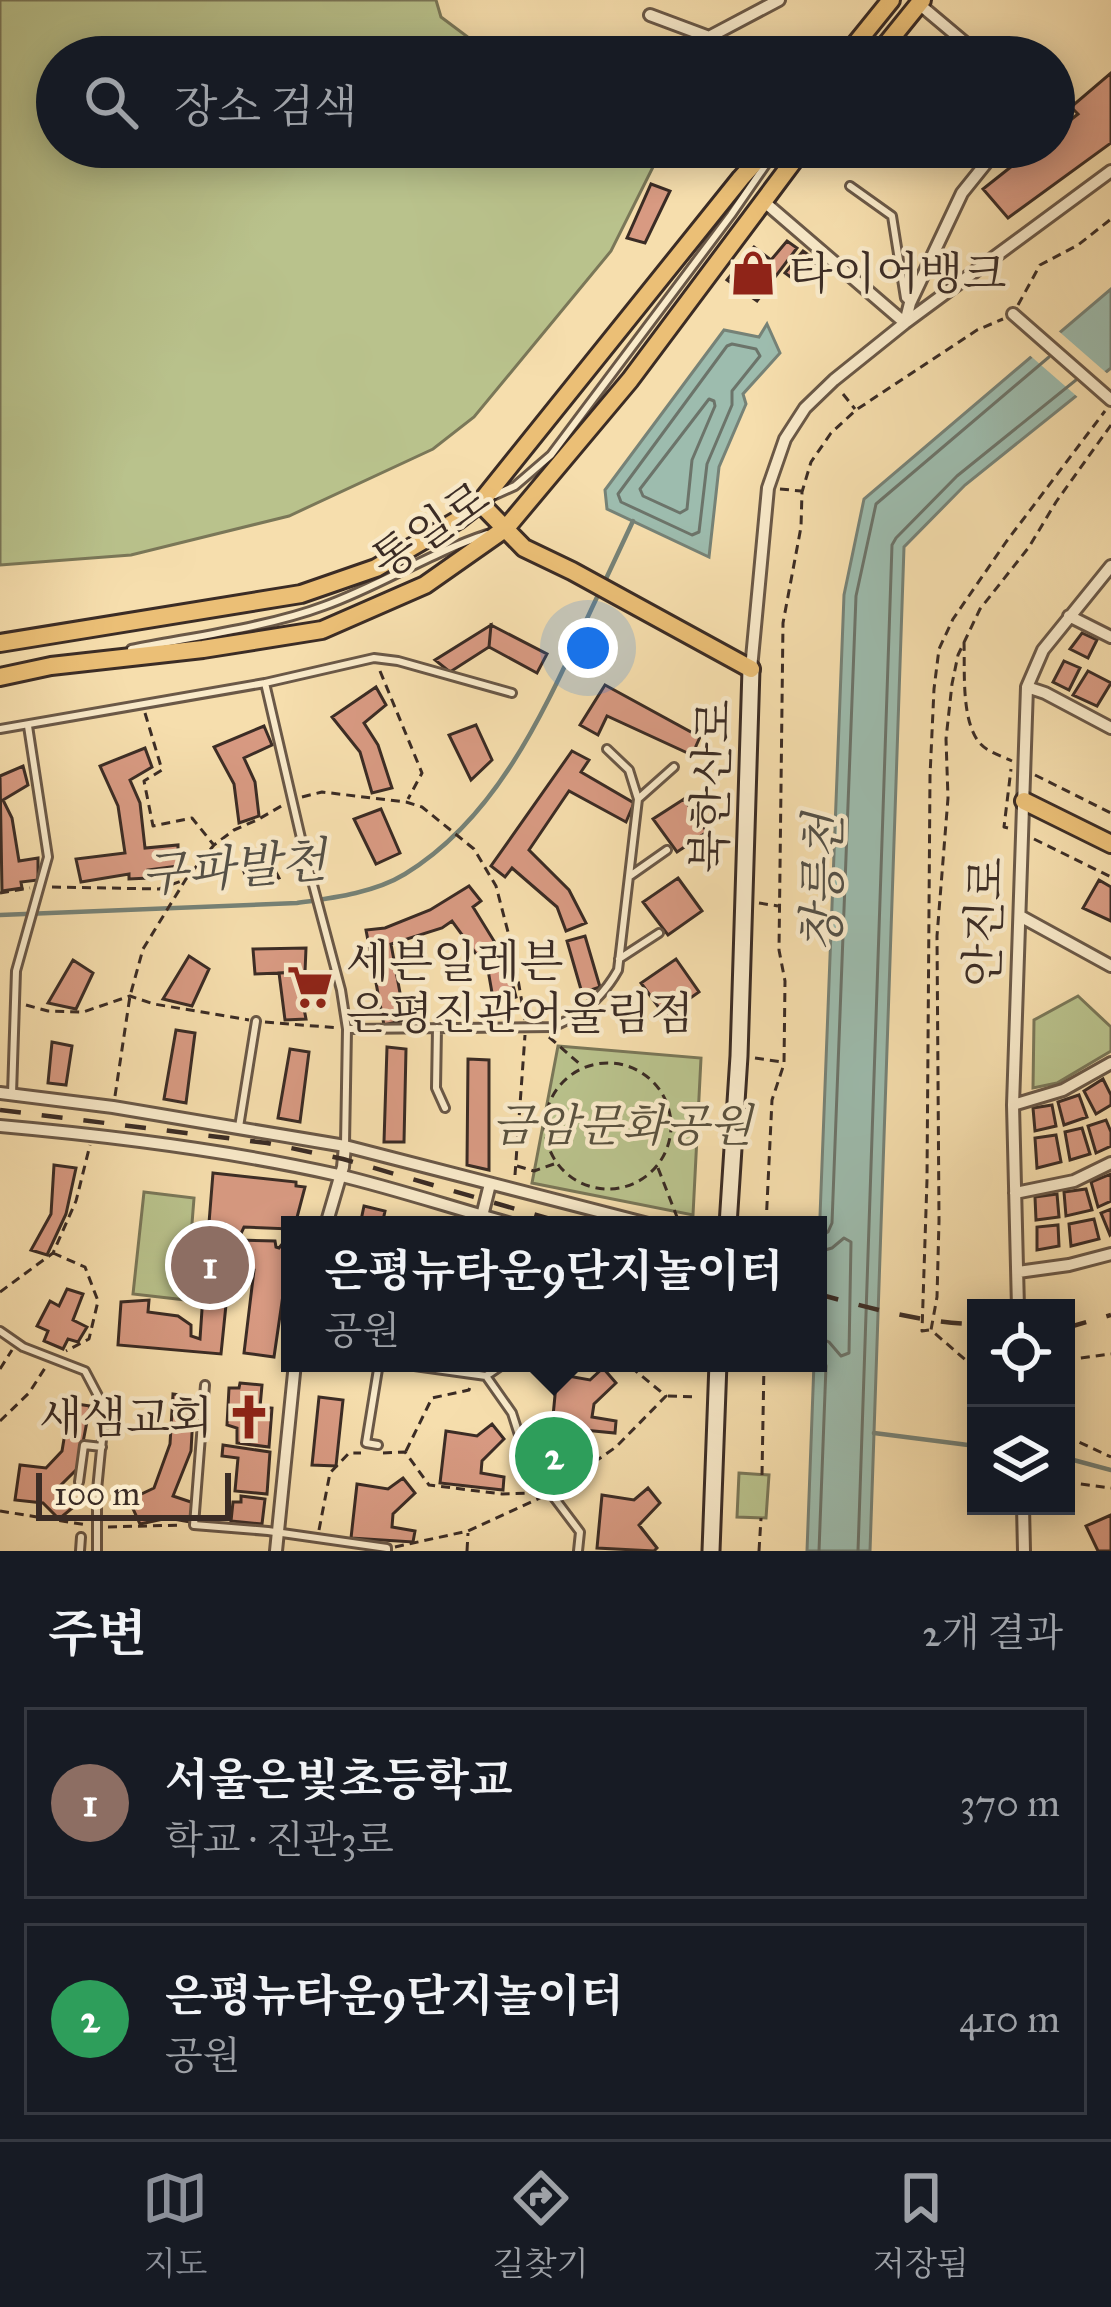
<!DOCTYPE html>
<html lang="ko">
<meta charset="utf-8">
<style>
:root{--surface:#171b24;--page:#242831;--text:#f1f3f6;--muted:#9ea1a6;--line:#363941;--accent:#8c9099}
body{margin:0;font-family:"IM FELL Great Primer","Noto Serif KR",serif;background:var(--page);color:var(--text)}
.controls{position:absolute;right:36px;bottom:36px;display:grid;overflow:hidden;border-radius:0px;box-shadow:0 6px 30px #0003}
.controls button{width:108px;height:108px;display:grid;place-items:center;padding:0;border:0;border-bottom:3px solid var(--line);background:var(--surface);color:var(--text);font:60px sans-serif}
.scale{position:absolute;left:36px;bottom:30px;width:195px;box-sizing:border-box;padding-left:12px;border:6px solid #3b2c25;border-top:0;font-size:33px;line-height:42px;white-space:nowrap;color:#3b2c25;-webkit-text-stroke:9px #f9eaca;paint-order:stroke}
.you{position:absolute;left:588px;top:648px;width:42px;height:42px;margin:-30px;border:9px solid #fff;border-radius:50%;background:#1a73e8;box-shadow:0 0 0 18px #1a73e833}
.badge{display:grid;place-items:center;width:78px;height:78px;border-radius:50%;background:var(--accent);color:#fff;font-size:39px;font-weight:700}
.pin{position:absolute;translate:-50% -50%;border:6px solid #fff;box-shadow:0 3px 12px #0006}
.popup{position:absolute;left:281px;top:1216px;width:546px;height:156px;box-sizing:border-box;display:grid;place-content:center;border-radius:0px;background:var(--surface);filter:drop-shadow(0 3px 9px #0005);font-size:39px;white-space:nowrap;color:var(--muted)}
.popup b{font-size:45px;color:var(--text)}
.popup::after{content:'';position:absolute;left:50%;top:100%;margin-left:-24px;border:24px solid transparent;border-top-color:var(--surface)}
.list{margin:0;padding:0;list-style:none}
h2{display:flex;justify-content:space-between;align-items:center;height:156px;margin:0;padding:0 48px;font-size:51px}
h2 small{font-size:39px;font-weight:400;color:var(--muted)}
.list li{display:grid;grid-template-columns:78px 1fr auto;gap:36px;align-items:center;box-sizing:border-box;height:192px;margin:0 24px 24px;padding:0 24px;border:3px solid var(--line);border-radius:0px}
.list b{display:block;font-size:45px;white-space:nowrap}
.list p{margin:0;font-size:39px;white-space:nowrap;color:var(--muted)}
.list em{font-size:39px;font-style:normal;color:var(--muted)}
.icon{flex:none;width:66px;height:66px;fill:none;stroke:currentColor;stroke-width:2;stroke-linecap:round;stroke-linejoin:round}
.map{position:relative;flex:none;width:1111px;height:1551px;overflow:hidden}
.search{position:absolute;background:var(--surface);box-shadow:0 6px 30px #0003;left:36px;right:36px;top:36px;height:132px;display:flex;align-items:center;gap:30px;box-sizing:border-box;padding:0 42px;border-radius:66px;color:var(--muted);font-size:45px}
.sheet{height:588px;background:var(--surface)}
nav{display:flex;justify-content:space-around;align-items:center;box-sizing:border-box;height:168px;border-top:3px solid var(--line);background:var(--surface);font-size:33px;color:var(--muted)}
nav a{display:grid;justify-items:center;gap:6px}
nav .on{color:var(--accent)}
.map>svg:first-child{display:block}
.green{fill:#b9c28c;stroke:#7a7758;stroke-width:3}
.water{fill:#9dbcae;stroke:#768277;stroke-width:3}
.pier{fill:#f6dead}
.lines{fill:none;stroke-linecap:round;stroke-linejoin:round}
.shore{stroke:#6c746a;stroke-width:3}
.stream{stroke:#768277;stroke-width:4.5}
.building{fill:#d89a82;stroke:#3b2c25;stroke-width:3}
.lane-casing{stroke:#6a5847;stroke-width:12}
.street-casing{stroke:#6a5847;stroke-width:16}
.secondary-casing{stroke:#3b2c25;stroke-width:21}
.primary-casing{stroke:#3b2c25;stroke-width:22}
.path{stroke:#3b2c25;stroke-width:3;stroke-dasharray:9 6;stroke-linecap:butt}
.lane{stroke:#f9eaca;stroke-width:6}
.street{stroke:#f9eaca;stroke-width:10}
.secondary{stroke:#f9eaca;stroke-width:15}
.primary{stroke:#ebbf76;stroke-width:16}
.rail{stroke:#3b2c25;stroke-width:4.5;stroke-dasharray:21 21;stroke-linecap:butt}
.labels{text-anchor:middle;stroke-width:9;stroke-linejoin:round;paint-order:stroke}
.poi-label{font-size:45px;fill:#3b2c25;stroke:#f9eaca;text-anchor:start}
.street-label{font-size:45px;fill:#3b2c25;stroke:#f9eaca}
.park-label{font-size:45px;font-style:italic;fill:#5a523f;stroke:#f9eaca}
.water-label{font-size:48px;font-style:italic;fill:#545047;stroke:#f9eaca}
</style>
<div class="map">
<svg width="1111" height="1551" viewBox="0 0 1111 1551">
<rect width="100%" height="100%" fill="#f6dead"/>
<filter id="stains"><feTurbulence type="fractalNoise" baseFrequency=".00167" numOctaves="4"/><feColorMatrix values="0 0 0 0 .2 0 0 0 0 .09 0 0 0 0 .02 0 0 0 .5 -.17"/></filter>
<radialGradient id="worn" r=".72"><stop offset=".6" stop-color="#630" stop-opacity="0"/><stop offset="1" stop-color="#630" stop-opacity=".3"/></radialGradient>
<path class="green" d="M0 0H436L441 17 469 38 498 52 596 47 642 57H57V147H663L611 251 474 417 433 449 289 516 131 555 0 565Z
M1078 996 1111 1027V1051L1057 1083 1033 1088 1034 1020Z
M558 1046 701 1058 693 1215 532 1183Z
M144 1192 194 1198 186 1300 133 1294Z
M739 1473 769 1475 766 1518 737 1517Z"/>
<path class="water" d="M1111 289V368L965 485 904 547 870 1551H807L814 1363H818V1268L844 595 864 499Z
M767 324 780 353 743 394 746 404 719 467 709 557 607 509 605 490 724 330 759 337Z"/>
<path class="pier" d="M1055 328 1110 376 1080 399 1026 352Z"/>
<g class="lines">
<path class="shore" d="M732 344 756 349 760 356 732 391V405L707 464 699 532 692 535 621 502 618 494 727 346Z
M709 399 714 401 715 406 692 460 687 509 680 513 643 496 640 489Z
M818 1237 828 1232 832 1223 856 596 876 504 1049 357
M818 1252 832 1248 844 1238 851 1242 849 1353 841 1356 829 1342 818 1337
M818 1353 824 1359 826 1366 819 1551
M858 1551 892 545 896 538 957 476 1076 380"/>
<path class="stream" d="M604 583 633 521
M0 915 297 903C332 898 374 893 405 874 505 813 551 694 599 593
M874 1433 976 1446
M1066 1458 1111 1470"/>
</g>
<path class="building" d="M1111 73V143L1008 218 983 189 1036 147H1054V133L1078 114 1071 107Z
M651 184 670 191 645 243 627 238Z
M787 241 797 248 757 301 727 280 754 247 771 260Z
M803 251 817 261 800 284 785 273Z
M491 625 547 654 537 673 489 647Z
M491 625 489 647 450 672 435 660Z
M1082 633 1097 640 1088 658 1070 649Z
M1064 661 1080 668 1069 690 1053 682Z
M1088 671 1111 683 1097 706 1073 695Z
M605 685 700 737 692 755 607 716 598 735 580 725Z
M376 687 386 705 364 723 378 745 392 788 372 793 360 752 332 717Z
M476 725 492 760 471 780 449 735Z
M264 726 272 745 244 758 255 782 259 816 239 823 234 784 214 747Z
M145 748 152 767 130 780 140 803 145 848 178 845V866L148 870 149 878 129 879V874L81 882 76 859 125 853 118 806 100 766Z
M572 751 589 760 581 772 634 803 626 822 569 791 529 850 569 890 586 923 566 931 557 907 512 868 505 877 491 866Z
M23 766 28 785 3 800 12 818 19 861 38 858V880L21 882 22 888 2 891 0 776Z
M684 799 707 832 677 852 653 819Z
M381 809 400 853 376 864 354 819Z
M265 851 279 878 251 888 241 865Z
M678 878 702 911 668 935 643 902Z
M1099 880 1111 887V921L1083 908Z
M469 886 481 901 473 907 507 962 516 997 494 1004 488 970 452 921 442 928 391 944 405 1020 384 1025 366 930 385 928 430 910Z
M585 936 600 987 582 993 567 941Z
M306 948 305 972 255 974 253 949Z
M189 956 209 969 192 1006 163 999Z
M676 959 699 992 665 1016 641 983Z
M73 960 93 973 76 1009 48 1003Z
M297 972 306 1019 285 1020 279 973Z
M176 1030 195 1033 186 1103 164 1099Z
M52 1042 72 1046 66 1085 48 1083Z
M387 1047 406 1049 404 1142H384Z
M290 1049 309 1052 300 1122 278 1118Z
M468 1059 489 1060V1170L467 1165Z
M1103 1079 1111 1095V1105L1096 1114 1084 1091Z
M1079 1095 1087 1117 1064 1125 1058 1102Z
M1052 1105 1056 1126 1035 1131 1033 1108Z
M1106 1120 1111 1132V1146L1096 1153 1088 1126Z
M1082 1128 1090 1154 1070 1160 1065 1132Z
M1056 1135 1061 1162 1037 1168 1035 1138Z
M54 1165 76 1168 66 1214 47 1255 31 1250 51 1214Z
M213 1173 296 1182V1186L305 1187 295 1225H290V1229L244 1227 238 1240 275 1241 276 1247 279 1248 283 1243H290V1283L287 1294 283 1295 274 1357 244 1353 254 1270 244 1269 241 1284 228 1285 221 1354 118 1345 121 1302 149 1300 148 1312 178 1316 191 1325V1336L200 1339 207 1236 223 1237 224 1224 209 1223Z
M1111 1174V1201L1098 1207 1091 1182Z
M1086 1189 1092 1210 1066 1216 1064 1192Z
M1057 1194 1059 1217 1036 1220 1035 1197Z
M364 1206 385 1211 382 1225H360Z
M1111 1209V1234L1110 1235 1101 1213Z
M1094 1219 1099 1239 1071 1246 1069 1224Z
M1058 1225 1059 1246 1037 1250V1227Z
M67 1289 83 1294 73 1320 87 1327 78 1342 68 1339 63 1349 44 1341 48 1331 37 1326 50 1301 59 1306Z
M603 1368 616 1383 594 1404 592 1417 616 1421 615 1433 552 1427 557 1374 590 1380Z
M240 1383 262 1385 260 1407 272 1408 269 1447 237 1443V1428L227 1425 229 1388H239Z
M173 1394 194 1397 191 1451 173 1496 194 1503 190 1522 168 1518 140 1524 129 1500 154 1488 170 1444Z
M319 1397 343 1400 336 1466 312 1465Z
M70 1403 90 1406 78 1468 61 1485 76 1505 59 1519 43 1503 15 1500 20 1465 46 1468 62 1451Z
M492 1424 504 1439 482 1461 481 1473 504 1477 503 1490 440 1483 446 1431 477 1436Z
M223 1445 270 1452 267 1494 235 1491 238 1458 222 1456Z
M403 1478 415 1493 393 1514 392 1527 415 1531 413 1542 351 1538 357 1484 388 1489Z
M648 1488 660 1503 639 1525 657 1548 654 1551 597 1548 602 1495 634 1500Z
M241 1496 265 1499 262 1524 231 1521 233 1502H241Z
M1111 1515V1551H1098L1086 1526Z"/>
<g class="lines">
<g class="lane-casing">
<path id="lane" d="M850 186 892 216 905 298 910 303
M495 495 515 486 551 455 731 215 778 147
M131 649C191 637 268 627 324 606 380 586 430 553 487 534
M265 683 374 658 398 661 512 693
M0 729 265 683 304 851 341 990 347 1029 345 1144
M638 799 674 767
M630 876 667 850
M619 959 659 933
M437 1028 436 1088 445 1108
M347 1029 552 1027C581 1016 603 997 618 970L638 799 629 770 607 749
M12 1094 16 971 48 857 28 726
M239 1127 256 1021
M0 1331 23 1347 85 1371 105 1409 97 1490V1551
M393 1363 486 1376 512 1413 528 1463 580 1532 578 1551
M486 1376 505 1363
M205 1385 194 1525 268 1531 387 1548V1551
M378 1445 366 1443 379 1363
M79 1482 84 1445 102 1447
M80 1551 81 1537"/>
</g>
<g class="street-casing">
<path id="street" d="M919 4 982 57
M650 15 709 37 779 0
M762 200 905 323
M1013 314 1111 400
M905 323 910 303 962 193 999 147
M1069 616 1111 637
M751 669 768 488 785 439 805 408 834 380 905 323 1111 171
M1027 687 1045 693 1111 728
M1020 916 1111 966
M0 1093 113 1107 345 1146 652 1225
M1013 1105 1063 1090 1111 1063
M0 1126C113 1136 227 1150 338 1175 397 1189 456 1209 515 1225
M1015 1193 1074 1181 1111 1163
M482 1216 490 1184
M326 1225 343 1167 345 1146
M1018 1272 1069 1265 1111 1254
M1018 1308 1013 1105 1027 687 1043 650 1111 566
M1023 1506 1024 1551
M276 1551 295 1363"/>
</g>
<g class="secondary-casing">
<path id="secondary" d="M728 1225 739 1056 751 669
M711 1551 718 1363"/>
</g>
<g class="primary-casing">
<path id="primary" d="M845 57 891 0
M876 57 922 0
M480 503 524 548 572 571 751 669
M0 643 301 594 376 568 458 520 480 503 741 178 769 147
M0 677 51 666 203 649 322 630 425 585 506 528 630 380 804 147
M1024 801 1111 844"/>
</g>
<path class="path" d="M1018 305 1040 265 1078 245 1111 219
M843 394 855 409
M780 489 801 491
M964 642C965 670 961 717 978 741 985 751 1001 756 1012 761
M380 671 422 773 408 799
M145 713 162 770 144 781 153 826 192 818 213 844
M1035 775 1111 813
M302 797 322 792 406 802 422 807 474 849 496 886 513 951 525 1020
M1008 828 1004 827 1011 769
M1034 839 1111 877
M52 887 159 889 184 880
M0 893 30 888
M759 903 778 906
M26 1005 48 1011 83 1012 130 996 154 1004 249 1020
M265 1022 339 1028
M549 1037 582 1066
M755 1058 782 1062
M545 1126a63 63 0 1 1 126 0a63 63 0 1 1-126 0Z
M115 1096 130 996 143 949 186 879 214 845 234 830 257 820 283 805
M517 1166 534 1171 554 1164
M658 1168 677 1217
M515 1175 525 1035
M766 1225 772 1100 784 1064 785 981 779 950 783 623 801 527 802 492 811 462 831 433 856 410 977 330 1003 319
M53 1253 85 1267 98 1301 89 1339 66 1351
M0 1292 53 1253 76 1201 90 1145
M929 1330 922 1331 927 1180 930 776 934 689 939 649 953 619 1006 542 1105 411
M1066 1360 1111 1354
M0 1369 12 1350
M976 1369 931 1330 937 1297 939 1221 937 936 948 798 946 739 952 684 958 655 980 609 1029 547 1056 502 1111 425
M668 1396 698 1397
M0 1421 29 1393 45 1368
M1066 1436 1111 1457
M406 1451 432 1398 469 1390 471 1383
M383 1453 405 1452 429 1485 502 1494 536 1493
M762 1475 764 1363
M1066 1482 1111 1488
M557 1488 616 1447 666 1396 626 1363
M0 1511 87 1525
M108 1527 183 1525
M319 1530 330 1473 349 1453H361
M395 1547 468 1531 544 1496
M467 1551 468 1533
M759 1551 761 1518"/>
<use href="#lane" class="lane"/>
<use href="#street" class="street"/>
<use href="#secondary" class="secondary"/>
<use href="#primary" class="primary"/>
<path class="rail" d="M0 1110 267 1143 343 1159 571 1225
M818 1294C869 1308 923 1323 976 1324
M1066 1328 1111 1315"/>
</g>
<defs>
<g id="shop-bare" transform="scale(3.6)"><path d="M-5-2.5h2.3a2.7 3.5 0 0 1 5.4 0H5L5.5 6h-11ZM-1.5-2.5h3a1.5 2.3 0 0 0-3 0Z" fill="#8f2418" stroke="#f9eaca" stroke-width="2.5" paint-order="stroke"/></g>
<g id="supermarket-bare" transform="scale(3.6)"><path d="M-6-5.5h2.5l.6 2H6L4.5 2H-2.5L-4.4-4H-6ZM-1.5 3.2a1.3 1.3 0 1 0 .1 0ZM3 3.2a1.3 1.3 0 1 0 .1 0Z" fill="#8f2418" stroke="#f9eaca" stroke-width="2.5" paint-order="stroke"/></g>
<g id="church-bare" transform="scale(3.6)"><path d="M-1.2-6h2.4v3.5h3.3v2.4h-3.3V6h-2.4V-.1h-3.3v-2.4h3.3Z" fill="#8f2418" stroke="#f9eaca" stroke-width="2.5" paint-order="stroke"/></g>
</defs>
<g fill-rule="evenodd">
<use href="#shop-bare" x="753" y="273"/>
<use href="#supermarket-bare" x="310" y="987"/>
<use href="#church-bare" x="249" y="1417"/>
</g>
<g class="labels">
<g class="poi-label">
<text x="789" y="289">타이어뱅크</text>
<text x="346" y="977">세븐일레븐<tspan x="346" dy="52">은평진관어울림점</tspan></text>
<text x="213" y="1433" text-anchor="end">새샘교회</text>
</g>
<g class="street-label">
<text transform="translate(430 529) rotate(-35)" y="16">통일로</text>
<text transform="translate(711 786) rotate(-88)" y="16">북한산로</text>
<text transform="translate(984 922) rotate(-88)" y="16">안진로</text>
</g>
<g class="park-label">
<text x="622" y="1141">금암문화공원</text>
</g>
<g class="water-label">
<text transform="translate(234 867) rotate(-5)" y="17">구파발천</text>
<text transform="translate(822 883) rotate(-89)" y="17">창릉천</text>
</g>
</g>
<rect width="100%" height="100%" filter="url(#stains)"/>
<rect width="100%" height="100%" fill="url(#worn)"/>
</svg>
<div class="controls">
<button><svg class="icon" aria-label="locate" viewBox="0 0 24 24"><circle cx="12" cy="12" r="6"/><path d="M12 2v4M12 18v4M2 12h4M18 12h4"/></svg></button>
<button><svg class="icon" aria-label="layers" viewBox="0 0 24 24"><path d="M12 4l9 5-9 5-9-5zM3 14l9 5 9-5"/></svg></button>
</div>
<div class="scale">100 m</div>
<div class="you"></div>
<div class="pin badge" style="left:210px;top:1265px;background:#8d6e63">1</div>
<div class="pin badge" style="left:554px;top:1456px;background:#2e9e5b">2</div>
<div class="popup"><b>은평뉴타운9단지놀이터</b>공원</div>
<div class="search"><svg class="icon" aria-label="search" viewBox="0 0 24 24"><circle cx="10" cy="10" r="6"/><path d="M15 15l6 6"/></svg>장소 검색</div>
</div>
<section class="sheet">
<h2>주변<small>2개 결과</small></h2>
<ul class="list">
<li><span class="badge" style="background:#8d6e63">1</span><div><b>서울은빛초등학교</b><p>학교 · 진관3로</p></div><em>370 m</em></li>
<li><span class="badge" style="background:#2e9e5b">2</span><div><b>은평뉴타운9단지놀이터</b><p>공원</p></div><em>410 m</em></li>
</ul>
</section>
<nav>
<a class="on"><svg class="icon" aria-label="map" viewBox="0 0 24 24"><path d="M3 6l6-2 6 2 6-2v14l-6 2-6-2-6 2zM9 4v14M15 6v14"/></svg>지도</a>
<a><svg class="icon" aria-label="directions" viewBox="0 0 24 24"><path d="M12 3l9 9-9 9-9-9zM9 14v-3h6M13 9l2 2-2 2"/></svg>길찾기</a>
<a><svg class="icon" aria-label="saved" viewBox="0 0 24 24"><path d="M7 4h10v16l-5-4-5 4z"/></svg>저장됨</a>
</nav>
